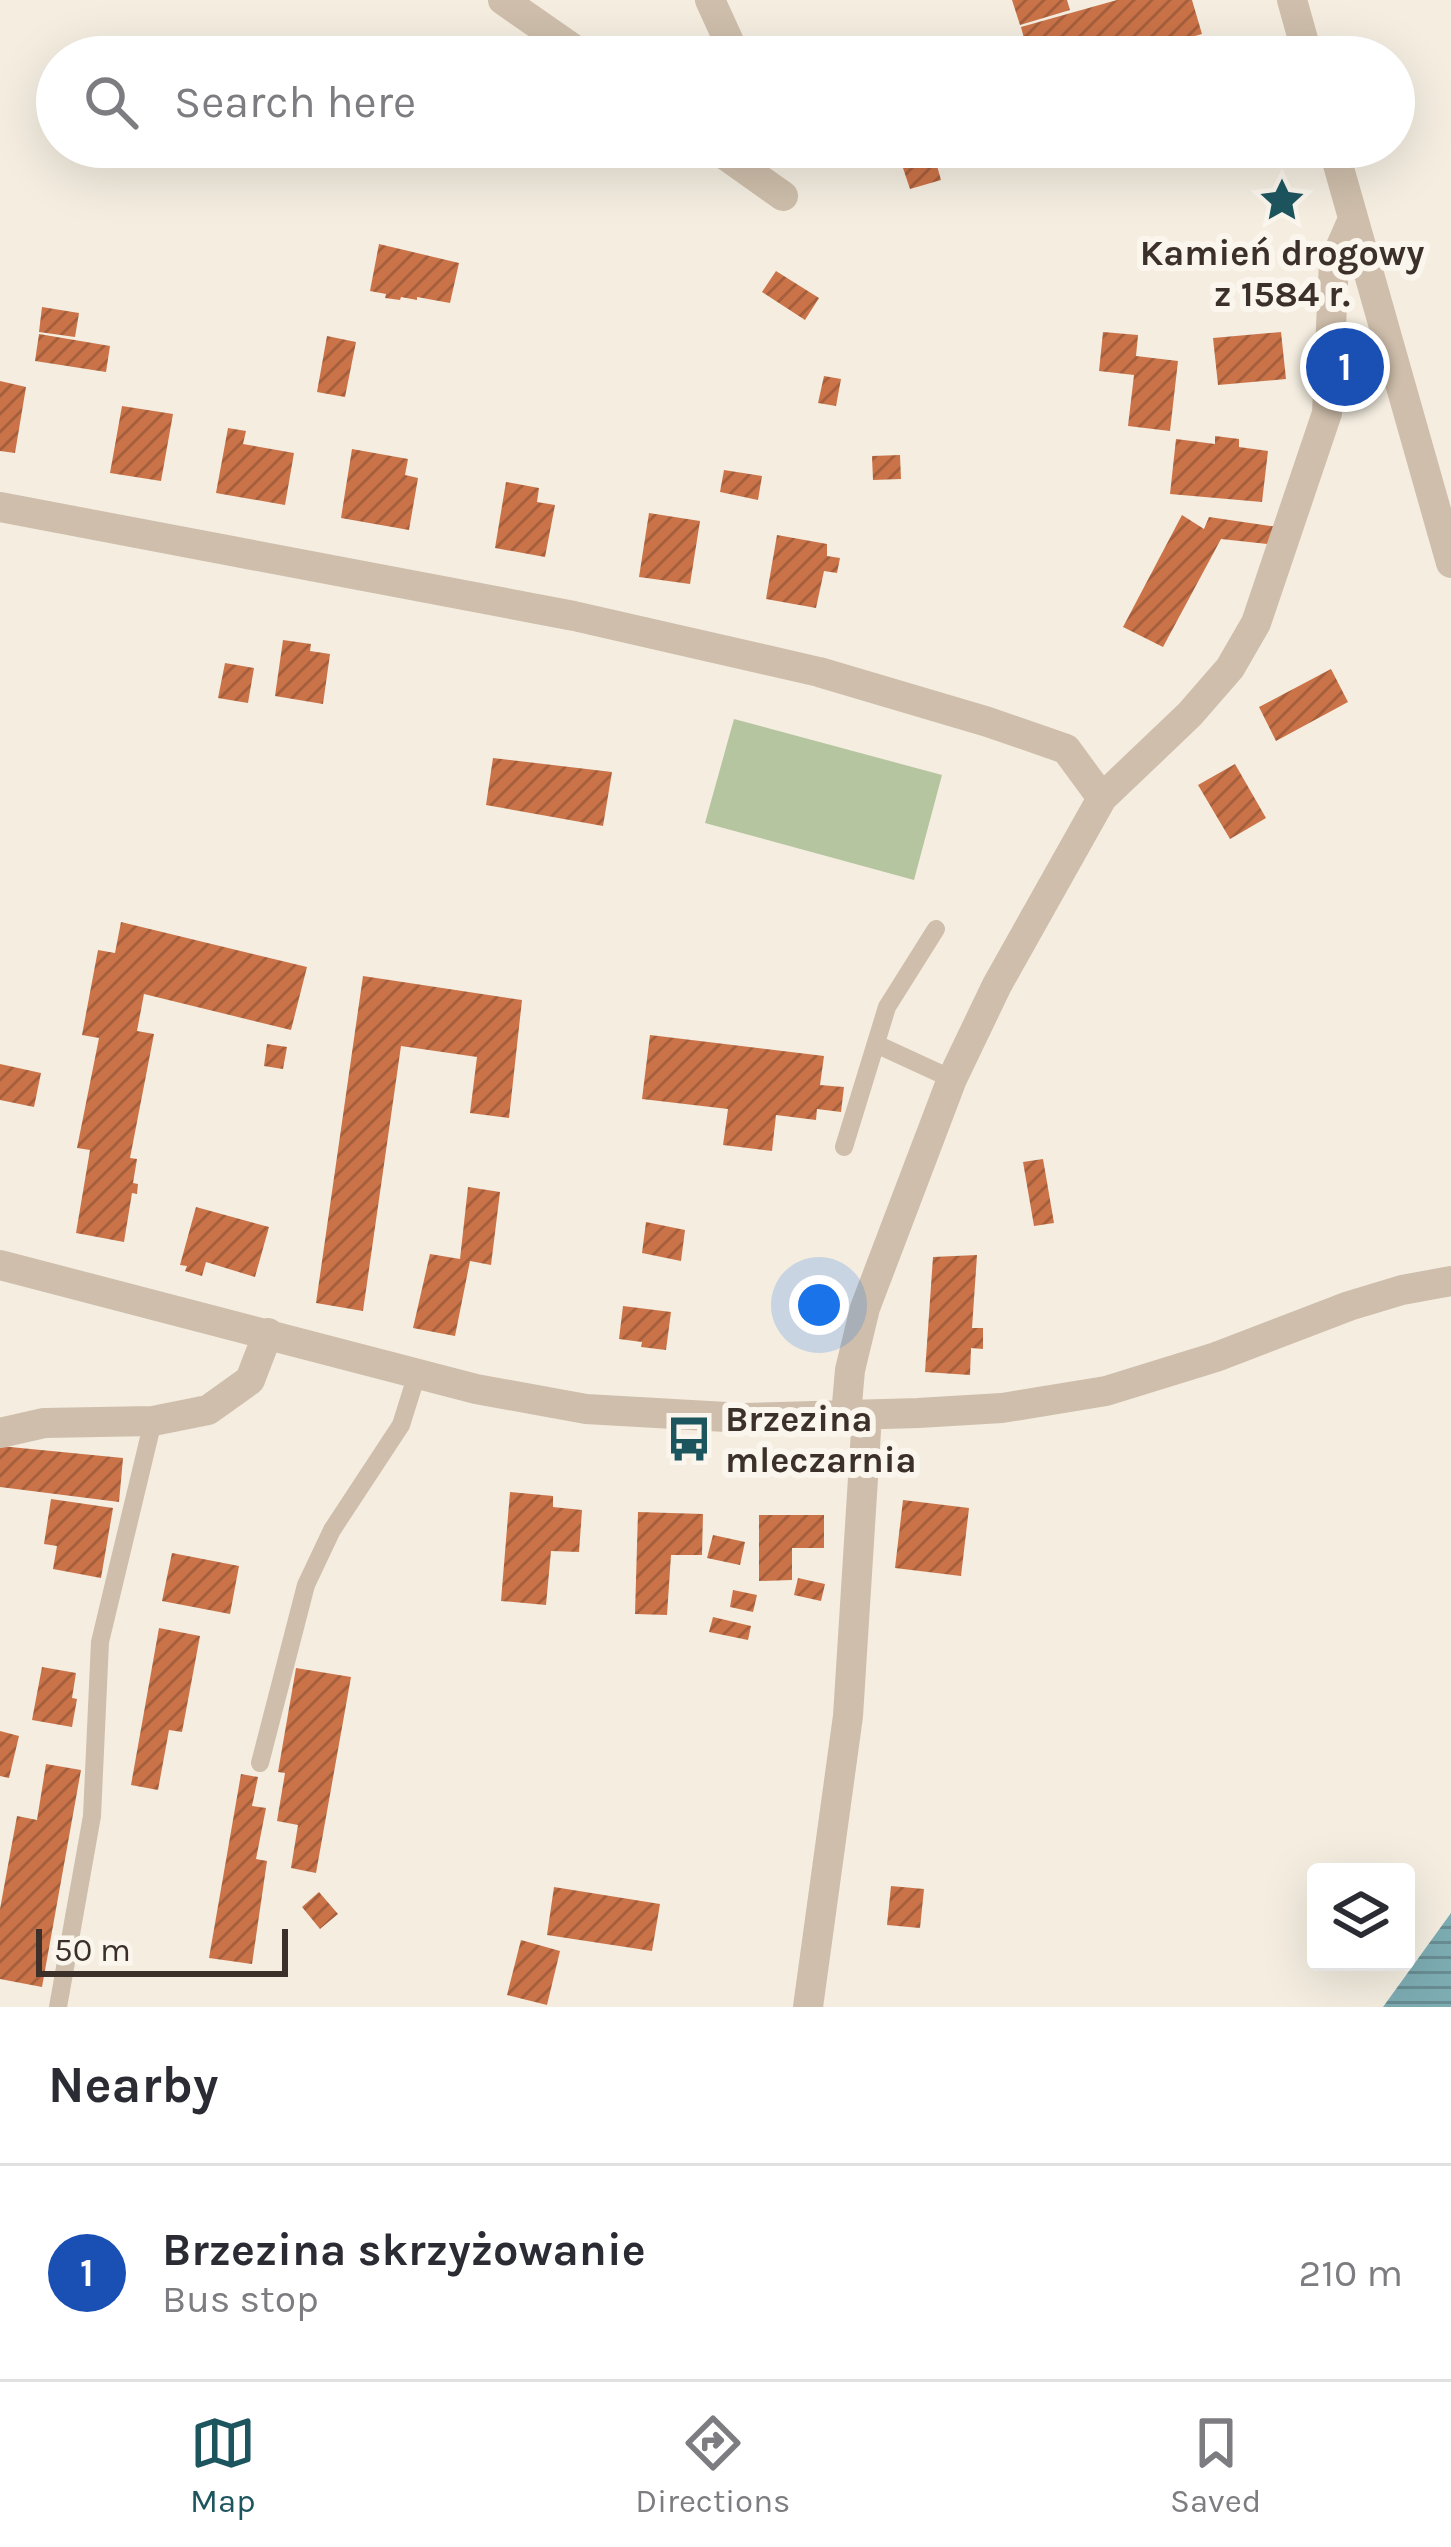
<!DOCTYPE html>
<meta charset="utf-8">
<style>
:root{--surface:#fff;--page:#f7f7f7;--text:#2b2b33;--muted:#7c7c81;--line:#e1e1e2;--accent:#1d555f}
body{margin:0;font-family:Karla,sans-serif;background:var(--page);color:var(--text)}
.controls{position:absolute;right:36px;bottom:36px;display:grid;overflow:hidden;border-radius:12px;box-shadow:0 12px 48px #0002}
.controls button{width:108px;height:108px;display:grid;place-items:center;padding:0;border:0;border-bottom:3px solid var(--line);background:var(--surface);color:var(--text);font:60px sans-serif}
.scale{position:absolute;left:36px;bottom:30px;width:252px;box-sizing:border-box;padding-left:12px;border:6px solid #3b312a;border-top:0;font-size:33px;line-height:42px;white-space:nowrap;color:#3b312a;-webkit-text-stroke:9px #fbf6ed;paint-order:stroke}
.you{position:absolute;left:819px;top:1305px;width:42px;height:42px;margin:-30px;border:9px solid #fff;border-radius:50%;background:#1a73e8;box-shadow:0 0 0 18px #1a73e833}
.badge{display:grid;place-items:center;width:78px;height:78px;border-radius:50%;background:var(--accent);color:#fff;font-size:39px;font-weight:700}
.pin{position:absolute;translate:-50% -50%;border:6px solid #fff;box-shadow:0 3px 12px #0006}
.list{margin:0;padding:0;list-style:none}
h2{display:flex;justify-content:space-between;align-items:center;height:156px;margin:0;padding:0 48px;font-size:51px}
h2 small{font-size:39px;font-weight:400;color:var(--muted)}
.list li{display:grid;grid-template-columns:78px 1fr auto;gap:36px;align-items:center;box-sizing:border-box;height:216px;padding:0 48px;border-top:3px solid var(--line)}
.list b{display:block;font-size:45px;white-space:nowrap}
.list p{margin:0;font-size:39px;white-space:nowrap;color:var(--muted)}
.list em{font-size:39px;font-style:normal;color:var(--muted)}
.icon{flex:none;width:66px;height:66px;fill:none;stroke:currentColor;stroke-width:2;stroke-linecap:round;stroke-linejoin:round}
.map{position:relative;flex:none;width:1451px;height:2007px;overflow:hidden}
.search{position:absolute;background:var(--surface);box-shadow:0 12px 48px #0002;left:36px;right:36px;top:36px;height:132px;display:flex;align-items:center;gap:30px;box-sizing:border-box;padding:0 42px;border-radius:66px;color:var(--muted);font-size:45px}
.sheet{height:372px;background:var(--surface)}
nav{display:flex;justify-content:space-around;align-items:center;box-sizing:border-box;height:168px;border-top:3px solid var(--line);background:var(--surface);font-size:33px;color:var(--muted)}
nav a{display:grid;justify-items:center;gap:6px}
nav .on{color:var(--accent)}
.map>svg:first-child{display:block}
.pitch{fill:#b5c59f}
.water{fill:url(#water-rules)}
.building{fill:url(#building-hatch)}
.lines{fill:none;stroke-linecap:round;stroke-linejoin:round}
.lane{stroke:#cebeab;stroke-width:18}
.street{stroke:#cebeab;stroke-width:30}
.labels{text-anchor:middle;stroke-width:12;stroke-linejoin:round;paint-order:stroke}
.poi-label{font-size:36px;font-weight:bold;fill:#3b312a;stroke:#fbf6ed}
</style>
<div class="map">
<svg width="1451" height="2007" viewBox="0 0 1451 2007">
<defs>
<pattern id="water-rules" width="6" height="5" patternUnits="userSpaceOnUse" patternTransform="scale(3)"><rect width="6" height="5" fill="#7dacb3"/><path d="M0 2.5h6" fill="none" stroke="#688d92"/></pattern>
<pattern id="building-hatch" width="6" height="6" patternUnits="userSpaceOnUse" patternTransform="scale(3)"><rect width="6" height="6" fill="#cb7348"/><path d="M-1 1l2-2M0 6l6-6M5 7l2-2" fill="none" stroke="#a65f3c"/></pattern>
</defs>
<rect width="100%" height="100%" fill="#f4ede0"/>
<path class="pitch" d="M734 719 942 775 914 880 705 823Z"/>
<path class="water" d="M1451 1913V2007H1383Z"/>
<path class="building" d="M1012 0H1067L1070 10 1020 25Z
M1117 0H1192L1202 34 1121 57H1029L1021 27Z
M892 147H939L941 153 934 155 941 180 910 189 902 165 898 167Z
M379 244 459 263 450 303 417 297V300L401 297 400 300 385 298 386 294 370 291Z
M776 271 819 298 805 320 762 292Z
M42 307 79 313 75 337 39 332Z
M1103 332 1138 335 1136 356 1178 361 1170 431 1128 426 1134 375 1099 371Z
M1281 332 1286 379 1218 385 1213 338Z
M39 334 110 346 106 372 35 361Z
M327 336 356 342 345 397 317 392Z
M824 376 841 379 836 406 818 403Z
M0 381 26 387 15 453 0 451Z
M122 406 173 414 161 481 110 473Z
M228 428 246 431 243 444 294 453 285 505 216 493Z
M1215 436 1239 439V447L1268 451 1262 502 1170 494 1176 439 1215 444Z
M352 449 408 459 405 475 418 478 409 530 341 518Z
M900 455 901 479 873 480 872 456Z
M724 470 762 476 758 500 720 492Z
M506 482 539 488 537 502 555 505 545 557 495 548Z
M649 513 700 521 690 584 639 577Z
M1182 515 1204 529 1209 517 1278 527 1276 545 1221 539 1163 647 1123 627Z
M777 535 827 544V556L840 558 837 573 824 571 816 608 766 599Z
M283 640 311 644 310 651 330 654 323 704 275 696Z
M225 663 254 668 248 703 218 698Z
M1331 669 1348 702 1276 741 1259 707Z
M493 758 612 772 603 826 486 805Z
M1235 764 1266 818 1230 839 1198 785Z
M121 922 307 967 291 1030 144 994 137 1031 154 1034 130 1158 137 1159 133 1183 138 1184 137 1194 132 1193 124 1242 76 1233 90 1150 77 1148 99 1038 82 1035 98 950 115 953Z
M363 976 522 1000 509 1118 470 1113 477 1057 401 1046 363 1311 316 1303Z
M650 1035 824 1056 820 1085 844 1087 841 1112 817 1109 816 1120 776 1115 772 1151 723 1145 728 1109 642 1099Z
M267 1044 287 1047 283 1069 264 1066Z
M0 1064 41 1073 34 1107 0 1100Z
M1043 1159 1054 1223 1034 1226 1023 1162Z
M468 1187 500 1192 491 1265 470 1261 455 1336 413 1328 430 1254 460 1259Z
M196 1207 269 1227 255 1277 206 1262 202 1276 185 1271 187 1266 180 1265Z
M646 1222 685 1230 681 1261 642 1253Z
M977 1255 972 1328H983V1349L971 1348 970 1375 925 1372 933 1257Z
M623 1306 671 1312 666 1350 641 1347 642 1342 619 1339Z
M0 1446 123 1458 119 1502 0 1487Z
M510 1492 553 1496V1507L582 1510 579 1552 551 1551 546 1605 501 1601Z
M51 1499 113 1508 101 1578 53 1569 57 1546 44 1544Z
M903 1500 969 1508 961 1576 895 1568Z
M638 1512 703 1514 702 1555H671L667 1615 635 1614Z
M759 1515H824V1548H792V1580L759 1581Z
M713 1535 745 1542 740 1565 707 1558Z
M172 1553 239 1566 230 1614 162 1601Z
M798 1578 825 1584 821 1601 794 1595Z
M733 1590 757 1595 753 1612 730 1607Z
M713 1617 751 1626 748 1640 709 1632Z
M159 1628 200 1636 182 1732 169 1730 158 1790 131 1785Z
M42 1667 76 1673 72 1698 77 1699 72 1727 32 1720Z
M296 1668 351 1677 316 1873 291 1868 298 1825 277 1821 285 1773 278 1772Z
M0 1731 19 1736 9 1778 0 1776Z
M46 1764 81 1770 42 1987 0 1979V1909L17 1816 37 1820Z
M241 1774 258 1777 252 1806 266 1808 256 1859 267 1861 252 1964 209 1958Z
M891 1886 924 1889 920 1928 887 1925Z
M554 1887 660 1904 652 1951 547 1935Z
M319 1892 338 1914 320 1929 302 1907Z
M521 1940 560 1951 547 2005 507 1995Z"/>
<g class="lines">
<path class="lane" d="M876 1044 952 1079
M844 1147 887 1007 936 929
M260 1763 306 1585 332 1530 401 1425 417 1374
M58 2007 92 1816 100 1642 153 1421"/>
<path class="street" d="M503 0 585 57
M710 0 736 57
M1292 0 1308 57
M714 147 783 196
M1333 147 1451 563
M0 507 574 616 819 672 988 722 1066 749 1102 798
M0 1265 476 1389 586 1409 744 1418 918 1413 1002 1408 1106 1391 1216 1357 1349 1306 1402 1290 1451 1281
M846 1415 850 1370 865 1308 952 1079 997 985 1102 798 1190 714 1230 668 1256 623 1327 413 1334 262 1353 219
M0 1433 44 1423 153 1421 208 1410 250 1380 268 1333
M808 2007 848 1716 867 1415"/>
</g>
<defs>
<g id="sight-bare" transform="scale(3.6)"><path d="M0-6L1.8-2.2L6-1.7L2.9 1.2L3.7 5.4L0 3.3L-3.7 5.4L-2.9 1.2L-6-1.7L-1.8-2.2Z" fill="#1d555f" stroke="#fbf6ed" stroke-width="2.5" paint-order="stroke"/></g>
<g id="bus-bare" transform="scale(3.6)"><path d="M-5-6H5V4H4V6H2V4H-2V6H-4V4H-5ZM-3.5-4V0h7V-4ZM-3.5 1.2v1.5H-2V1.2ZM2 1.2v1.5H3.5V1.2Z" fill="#1d555f" stroke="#fbf6ed" stroke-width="2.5" paint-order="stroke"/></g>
</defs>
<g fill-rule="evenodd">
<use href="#sight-bare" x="1282" y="200"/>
<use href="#bus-bare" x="689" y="1439"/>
</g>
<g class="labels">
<g class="poi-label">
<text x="1282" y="265">Kamień drogowy<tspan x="1282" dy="41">z 1584 r.</tspan></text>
<text x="725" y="1431" text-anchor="start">Brzezina<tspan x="725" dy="41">mleczarnia</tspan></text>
</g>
</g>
</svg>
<div class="controls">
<button><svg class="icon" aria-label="layers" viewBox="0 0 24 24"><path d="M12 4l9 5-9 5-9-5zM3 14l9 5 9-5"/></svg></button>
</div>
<div class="scale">50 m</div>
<div class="you"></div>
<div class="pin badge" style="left:1345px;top:367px;background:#1a4fb4">1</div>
<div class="search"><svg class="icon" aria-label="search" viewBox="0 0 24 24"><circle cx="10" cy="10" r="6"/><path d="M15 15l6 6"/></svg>Search here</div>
</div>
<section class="sheet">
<h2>Nearby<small></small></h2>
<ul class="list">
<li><span class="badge" style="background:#1a4fb4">1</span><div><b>Brzezina skrzyżowanie</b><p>Bus stop</p></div><em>210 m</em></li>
</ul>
</section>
<nav>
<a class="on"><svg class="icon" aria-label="map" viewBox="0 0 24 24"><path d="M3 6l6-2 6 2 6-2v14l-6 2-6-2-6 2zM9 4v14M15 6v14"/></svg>Map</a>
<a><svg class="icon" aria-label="directions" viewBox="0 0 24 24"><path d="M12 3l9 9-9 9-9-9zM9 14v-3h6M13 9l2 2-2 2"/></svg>Directions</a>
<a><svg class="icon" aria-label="saved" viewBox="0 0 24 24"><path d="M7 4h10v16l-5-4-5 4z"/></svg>Saved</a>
</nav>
